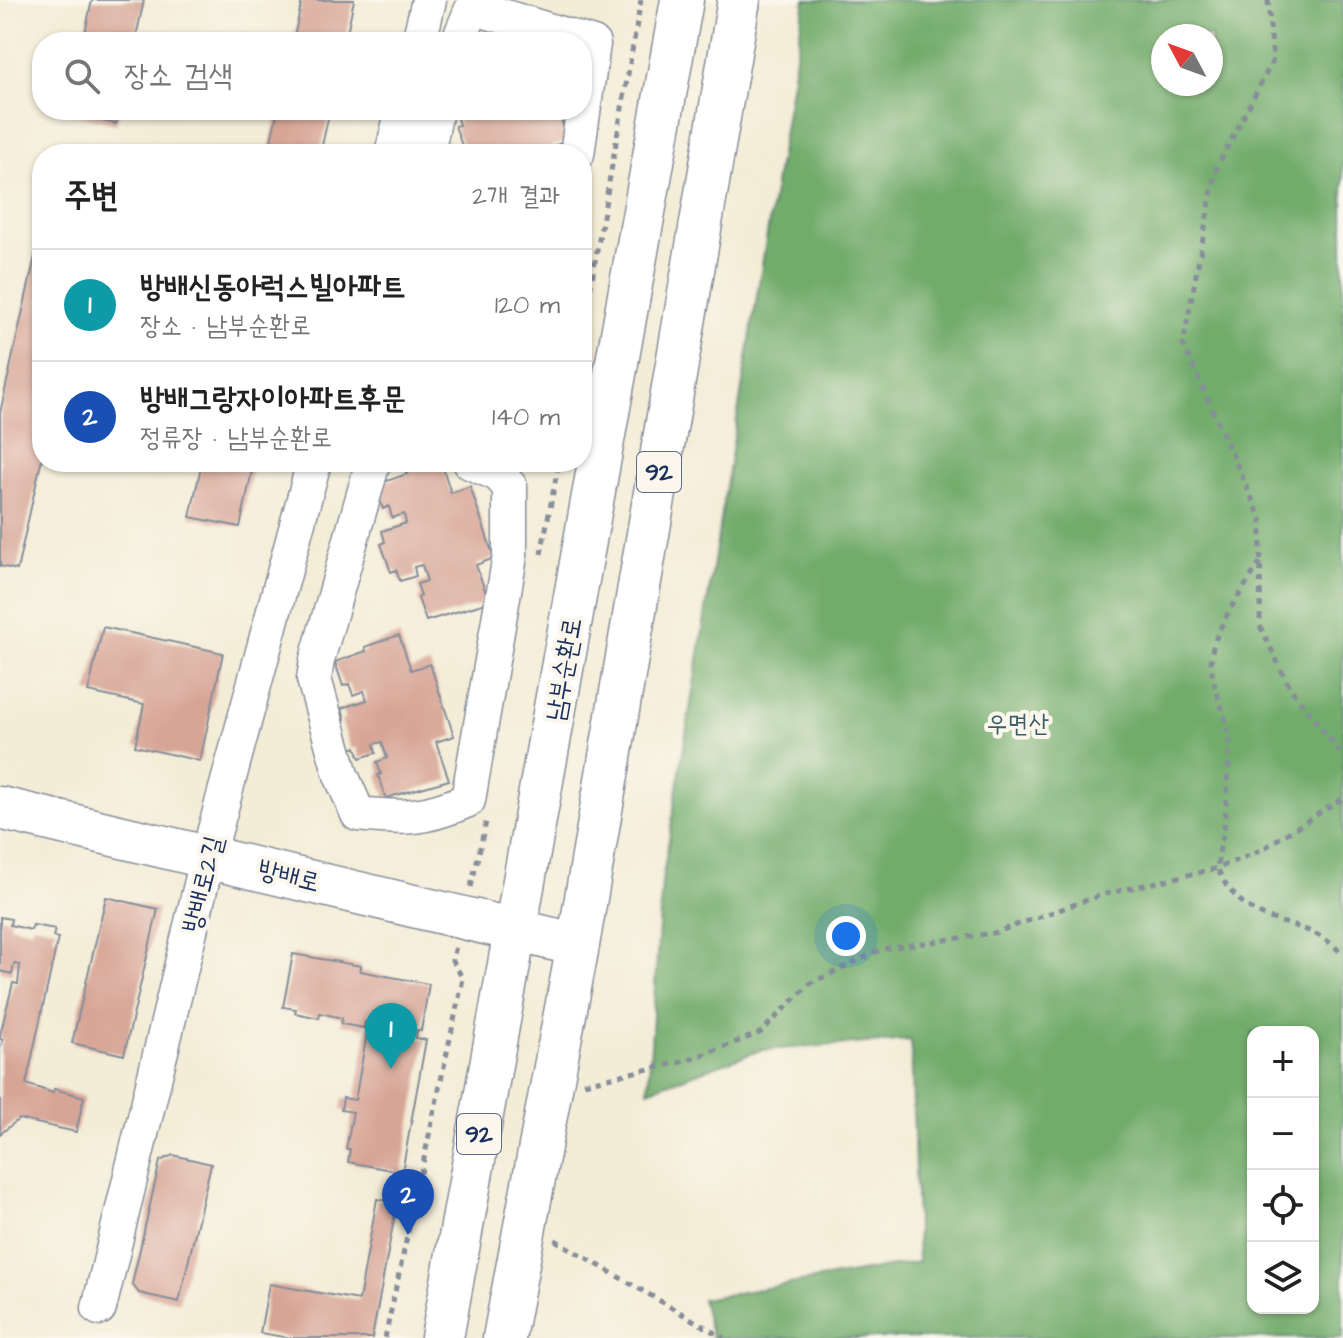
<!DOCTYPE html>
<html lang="ko">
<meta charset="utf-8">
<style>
:root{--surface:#fff;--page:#f6f6f6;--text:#222;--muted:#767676;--line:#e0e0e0;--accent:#b5179e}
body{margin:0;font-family:"Architects Daughter","Poor Story",sans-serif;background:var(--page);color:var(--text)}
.controls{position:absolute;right:24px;bottom:24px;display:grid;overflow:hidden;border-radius:16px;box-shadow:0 2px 6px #0004}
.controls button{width:72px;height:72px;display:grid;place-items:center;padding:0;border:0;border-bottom:2px solid var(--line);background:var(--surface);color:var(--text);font:40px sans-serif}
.compass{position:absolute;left:1151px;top:24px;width:72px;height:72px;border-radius:50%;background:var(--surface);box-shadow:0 2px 6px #0004;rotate:311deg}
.you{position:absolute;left:846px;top:936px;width:28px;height:28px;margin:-20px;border:6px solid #fff;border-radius:50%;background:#1a73e8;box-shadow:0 0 0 12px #1a73e833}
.badge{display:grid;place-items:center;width:52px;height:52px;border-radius:50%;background:var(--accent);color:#fff;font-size:26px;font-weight:700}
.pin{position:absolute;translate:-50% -66px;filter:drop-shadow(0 2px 4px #0008)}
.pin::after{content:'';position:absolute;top:42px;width:28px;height:24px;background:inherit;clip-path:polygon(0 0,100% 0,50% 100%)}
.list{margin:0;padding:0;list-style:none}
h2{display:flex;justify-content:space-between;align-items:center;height:104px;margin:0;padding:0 32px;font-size:34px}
h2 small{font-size:26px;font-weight:400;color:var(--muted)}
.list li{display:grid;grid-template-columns:52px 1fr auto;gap:24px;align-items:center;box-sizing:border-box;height:112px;padding:0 32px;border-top:2px solid var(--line)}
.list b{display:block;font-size:30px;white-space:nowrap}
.list p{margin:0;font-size:26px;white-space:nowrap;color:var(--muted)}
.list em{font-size:26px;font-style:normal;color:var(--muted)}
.icon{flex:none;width:44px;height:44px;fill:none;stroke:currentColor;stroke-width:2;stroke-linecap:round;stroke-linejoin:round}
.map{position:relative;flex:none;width:1343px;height:1338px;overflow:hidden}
.search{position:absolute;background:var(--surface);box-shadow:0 2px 6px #0004;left:32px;top:32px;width:560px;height:88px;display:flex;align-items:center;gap:20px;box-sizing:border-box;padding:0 28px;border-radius:32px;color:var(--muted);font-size:30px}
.panel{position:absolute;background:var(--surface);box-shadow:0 2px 6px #0004;left:32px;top:144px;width:560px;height:328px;border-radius:32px}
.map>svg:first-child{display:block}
.forest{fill:#72ac6c;stroke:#466e65;stroke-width:2;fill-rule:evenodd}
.building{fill:#d7a596}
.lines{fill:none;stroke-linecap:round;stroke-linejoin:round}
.minor-casing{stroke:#878e9a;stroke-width:37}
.major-casing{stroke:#878e9a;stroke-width:45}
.path{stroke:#878e9a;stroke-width:5;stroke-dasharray:6 6;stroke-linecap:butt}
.minor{stroke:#fff;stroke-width:34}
.major{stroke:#fff;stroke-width:42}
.labels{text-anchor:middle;stroke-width:8;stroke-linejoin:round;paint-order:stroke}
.shield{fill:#fbf7ec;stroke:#5e6b89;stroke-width:2}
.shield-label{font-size:24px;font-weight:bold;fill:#1b2f5e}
.street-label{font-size:26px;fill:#1b2f5e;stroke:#fbf7ec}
.park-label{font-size:26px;fill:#3d5d67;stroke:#fbf7ec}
</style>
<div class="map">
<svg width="1343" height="1338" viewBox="0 0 1343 1338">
<rect width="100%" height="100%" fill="#fbf7ec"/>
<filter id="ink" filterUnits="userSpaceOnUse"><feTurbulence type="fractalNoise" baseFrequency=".0125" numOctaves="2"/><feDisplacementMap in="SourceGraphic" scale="16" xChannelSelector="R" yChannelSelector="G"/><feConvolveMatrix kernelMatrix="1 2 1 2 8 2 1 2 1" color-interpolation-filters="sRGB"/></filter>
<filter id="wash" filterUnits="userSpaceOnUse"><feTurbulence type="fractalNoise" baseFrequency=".006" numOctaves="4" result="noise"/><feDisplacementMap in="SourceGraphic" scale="32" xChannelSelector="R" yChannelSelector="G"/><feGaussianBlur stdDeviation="1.8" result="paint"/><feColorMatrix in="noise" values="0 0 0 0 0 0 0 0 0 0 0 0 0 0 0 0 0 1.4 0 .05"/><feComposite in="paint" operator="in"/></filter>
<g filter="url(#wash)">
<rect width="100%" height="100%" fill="#f3ecd6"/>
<path class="forest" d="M805 0H1343V1338H712L702 1299 918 1262 911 1040 761 1050 648 1090 662 882ZM1163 36H1211V84H1163ZM1253 1032H1313V1308H1253Z"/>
<g id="blocks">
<path class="building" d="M92 0H144L135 42H83Z
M302 0H354L345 42H293Z
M68 110H120L116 124 67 113Z
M278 110H330L320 154H268Z
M466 110H558L568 141 550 147 553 154H498L496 147 488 150 489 154H465L455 126 459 125 456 114Z
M41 230 42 458 17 570 0 566V413Z
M202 462H254L240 527 190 517Z
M427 462H441L451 493 470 486 494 558 476 565 489 602 426 621 418 598 421 596 417 584 427 581 422 565 414 567 416 576 400 581 396 570 391 572 381 544 385 542 382 531 406 523 404 514 392 518 389 506 383 509 375 485 407 474 405 470Z
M103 627 223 653 200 761 135 746 144 704 88 692Z
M399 635 411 670 430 664 454 736 436 742 449 780 386 798 378 775 381 774 377 762 387 758 382 742 374 744 376 753 360 758 356 747 351 749 341 721 345 719 342 708 367 700 364 691 353 695 349 684 343 686 335 662 366 651 365 647Z
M106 897 158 909 124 1055 72 1043Z
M0 917 11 919 10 925 31 930 33 925 55 929 53 937 58 938 26 1084 53 1093 54 1089 84 1097 76 1132 19 1119 0 1134V1048L3 1040 0 1039V1035L13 983 18 984 20 965 14 964 12 974 0 971Z
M293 954 361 966 360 971 429 984 421 1031 417 1030 416 1038 426 1040 402 1172 348 1162 350 1149H346L353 1112 341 1110 343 1098 355 1100 369 1022H365L364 1028 341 1024 342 1018 320 1013 319 1018 295 1013 296 1009 283 1007Z
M173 1155 211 1164 179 1302 139 1293 132 1284 160 1161Z
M377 1199 397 1203 372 1338H290L260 1333 269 1284 359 1300Z"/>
</g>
</g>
<g filter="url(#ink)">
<use href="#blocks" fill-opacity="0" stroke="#878e9a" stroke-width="2"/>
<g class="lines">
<g class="minor-casing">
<path id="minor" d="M419 42 429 0
M458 42 472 9 476 8 593 44 577 154
M392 154 403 110
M427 154 436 110
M373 462 317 660 314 679 341 775 358 814C405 819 424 819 468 800L510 556V487L498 474 470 462
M99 1308 208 856 314 462"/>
</g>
<g class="major-casing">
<path id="major" d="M0 808 578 945
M442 1338 682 0
M504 1338 578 945 739 0"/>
</g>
<path class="path" d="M1268 0 1273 60 1216 169 1183 344 1261 519 1260 626 1290 688 1343 756
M582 336 641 0
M541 554 559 462
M1260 562C1244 589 1222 617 1213 647 1204 680 1231 715 1229 748 1228 775 1227 801 1224 827 1223 839 1216 858 1218 869 1220 875 1226 886 1230 890 1266 933 1308 915 1343 955
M471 887 486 822
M584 1083 686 1061 760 1033 811 983 882 949 994 933 1101 895 1218 868 1261 850 1343 798
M555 1240 724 1338
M385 1338 463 979 452 960 456 947"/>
<use href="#minor" class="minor"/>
<use href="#major" class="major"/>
</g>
</g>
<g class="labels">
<g class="shield">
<rect x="637" y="452" width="44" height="40" rx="6"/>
<rect x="457" y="1114" width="44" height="40" rx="6"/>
</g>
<g class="shield-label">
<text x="659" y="480">92</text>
<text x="479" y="1142">92</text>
</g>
<g class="street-label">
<text transform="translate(563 669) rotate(-80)" y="9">남부순환로</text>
<text transform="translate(289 875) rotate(14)" y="9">방배로</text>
<text transform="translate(202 884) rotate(-76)" y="9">방배로2길</text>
</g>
<g class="park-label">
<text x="1018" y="732">우면산</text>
</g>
</g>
</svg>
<div class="controls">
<button>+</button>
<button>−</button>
<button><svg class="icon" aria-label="locate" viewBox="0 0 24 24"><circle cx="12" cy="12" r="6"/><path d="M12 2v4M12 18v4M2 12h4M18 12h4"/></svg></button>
<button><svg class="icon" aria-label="layers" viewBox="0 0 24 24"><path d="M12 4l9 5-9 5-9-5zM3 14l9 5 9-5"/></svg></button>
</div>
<svg class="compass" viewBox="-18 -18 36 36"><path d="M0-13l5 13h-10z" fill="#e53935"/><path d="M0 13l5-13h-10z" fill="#767676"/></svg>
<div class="you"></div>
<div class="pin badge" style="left:391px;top:1069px;background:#0f9aa8">1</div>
<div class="pin badge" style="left:408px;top:1235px;background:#1a4fb4">2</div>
<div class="search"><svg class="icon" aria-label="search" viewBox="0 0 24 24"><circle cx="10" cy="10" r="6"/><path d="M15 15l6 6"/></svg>장소 검색</div>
<section class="panel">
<h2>주변<small>2개 결과</small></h2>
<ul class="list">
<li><span class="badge" style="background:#0f9aa8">1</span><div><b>방배신동아럭스빌아파트</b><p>장소 · 남부순환로</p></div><em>120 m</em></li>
<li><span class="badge" style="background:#1a4fb4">2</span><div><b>방배그랑자이아파트후문</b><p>정류장 · 남부순환로</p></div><em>140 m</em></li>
</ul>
</section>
</div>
